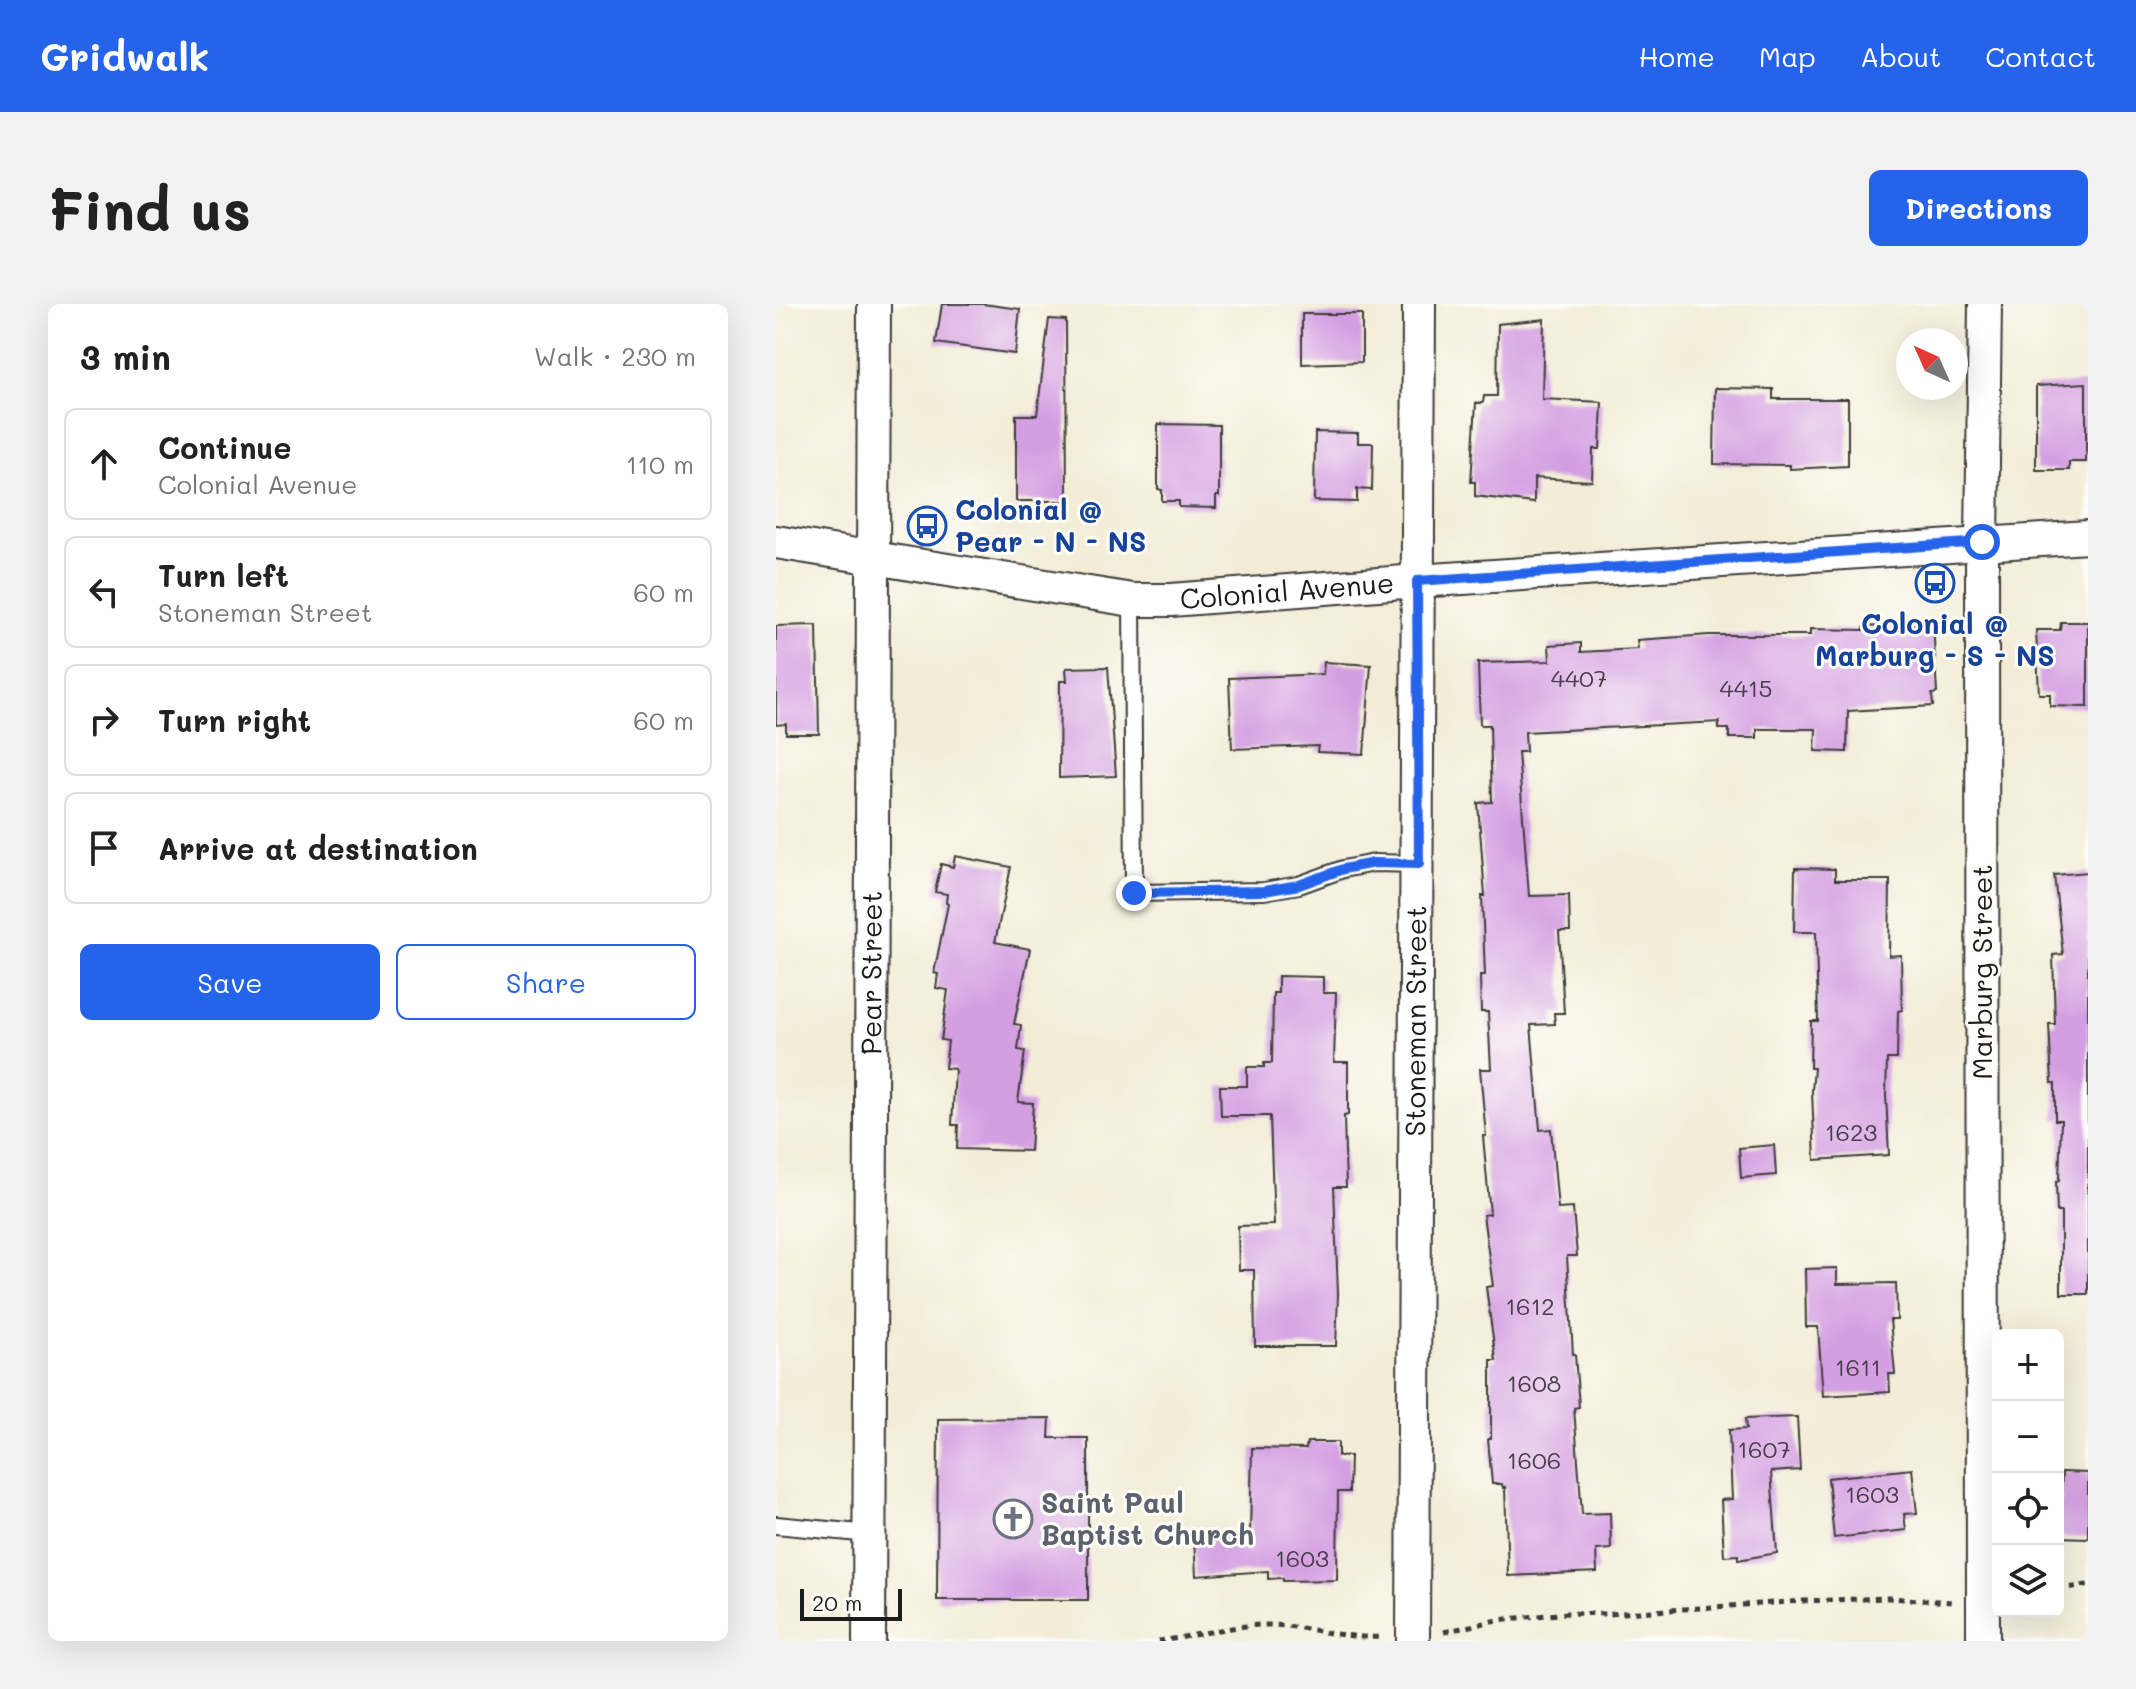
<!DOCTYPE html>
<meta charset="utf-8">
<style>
:root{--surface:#fff;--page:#f2f2f2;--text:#222;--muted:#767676;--line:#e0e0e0;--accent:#2563eb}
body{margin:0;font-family:Mali,sans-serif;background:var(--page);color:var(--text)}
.controls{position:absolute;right:24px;bottom:24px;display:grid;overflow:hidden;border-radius:12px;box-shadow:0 8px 32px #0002}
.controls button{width:72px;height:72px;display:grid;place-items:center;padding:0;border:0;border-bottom:2px solid var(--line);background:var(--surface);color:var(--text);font:40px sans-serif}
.compass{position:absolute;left:1120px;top:24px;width:72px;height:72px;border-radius:50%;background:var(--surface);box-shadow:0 8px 32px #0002;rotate:315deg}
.scale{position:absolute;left:24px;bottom:20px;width:102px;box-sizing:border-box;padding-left:8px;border:4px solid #1c1c1c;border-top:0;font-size:22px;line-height:28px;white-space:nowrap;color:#1c1c1c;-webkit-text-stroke:6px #fdfcf7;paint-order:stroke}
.stop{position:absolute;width:24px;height:24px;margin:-18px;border:6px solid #2563eb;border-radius:50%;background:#fff}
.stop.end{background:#2563eb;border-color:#fff;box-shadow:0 2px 8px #0008}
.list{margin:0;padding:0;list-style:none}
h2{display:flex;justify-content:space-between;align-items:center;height:104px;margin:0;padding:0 32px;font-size:34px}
h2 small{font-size:26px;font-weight:400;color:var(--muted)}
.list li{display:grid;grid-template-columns:52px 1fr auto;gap:24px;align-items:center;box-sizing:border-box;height:112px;margin:0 16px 16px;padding:0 16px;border:2px solid var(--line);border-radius:12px}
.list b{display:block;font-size:30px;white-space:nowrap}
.list p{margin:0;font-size:26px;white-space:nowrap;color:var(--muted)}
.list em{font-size:26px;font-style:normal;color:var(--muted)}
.actions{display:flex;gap:16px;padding:24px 32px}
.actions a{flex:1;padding:18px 0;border:2px solid var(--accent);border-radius:12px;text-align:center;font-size:28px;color:var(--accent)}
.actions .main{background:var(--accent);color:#fff}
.icon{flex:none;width:44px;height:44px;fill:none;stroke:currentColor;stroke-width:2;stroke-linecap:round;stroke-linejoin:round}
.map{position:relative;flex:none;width:1312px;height:1337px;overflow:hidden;border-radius:12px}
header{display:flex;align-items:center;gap:48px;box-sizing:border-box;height:112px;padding:0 40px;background:var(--accent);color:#fff}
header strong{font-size:38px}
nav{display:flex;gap:44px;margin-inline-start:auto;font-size:28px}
.intro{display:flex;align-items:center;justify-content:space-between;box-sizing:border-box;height:192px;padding:0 48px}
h1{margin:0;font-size:56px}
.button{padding:20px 36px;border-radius:12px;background:var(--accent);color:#fff;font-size:28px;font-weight:700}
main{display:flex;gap:48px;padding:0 48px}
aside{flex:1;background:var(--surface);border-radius:12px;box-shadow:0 8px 32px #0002}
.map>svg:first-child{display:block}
.building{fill:#d49fe2}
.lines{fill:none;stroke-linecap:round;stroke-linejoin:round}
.lane-casing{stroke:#3c3b38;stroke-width:20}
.street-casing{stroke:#3c3b38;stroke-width:36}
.path{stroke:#3c3b38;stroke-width:5;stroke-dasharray:6 6;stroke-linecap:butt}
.lane{stroke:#fff;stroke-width:16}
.street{stroke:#fff;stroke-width:32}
.route{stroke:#2563eb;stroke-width:10}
.labels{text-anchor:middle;stroke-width:6;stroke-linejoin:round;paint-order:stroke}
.number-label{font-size:24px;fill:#4a3d4e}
.transit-label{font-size:28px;font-weight:bold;fill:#164399;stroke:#fdfcf7;text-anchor:start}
.street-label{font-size:28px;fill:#1c1c1c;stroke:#fdfcf7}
.worship-label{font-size:28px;font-weight:bold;fill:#5b616d;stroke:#fdfcf7;text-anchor:start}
</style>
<header>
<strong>Gridwalk</strong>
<nav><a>Home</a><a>Map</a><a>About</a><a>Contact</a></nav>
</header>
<div class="intro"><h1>Find us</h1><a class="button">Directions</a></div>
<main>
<aside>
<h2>3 min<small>Walk · 230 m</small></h2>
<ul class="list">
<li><svg class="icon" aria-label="ahead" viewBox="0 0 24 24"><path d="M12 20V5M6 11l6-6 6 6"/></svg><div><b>Continue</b><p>Colonial Avenue</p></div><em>110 m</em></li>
<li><svg class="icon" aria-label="left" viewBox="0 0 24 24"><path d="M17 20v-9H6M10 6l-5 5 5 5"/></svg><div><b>Turn left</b><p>Stoneman Street</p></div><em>60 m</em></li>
<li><svg class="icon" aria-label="right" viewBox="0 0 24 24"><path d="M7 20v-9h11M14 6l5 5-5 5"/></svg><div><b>Turn right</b></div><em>60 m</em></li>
<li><svg class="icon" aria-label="arrive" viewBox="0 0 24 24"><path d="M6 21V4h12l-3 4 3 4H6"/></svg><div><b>Arrive at destination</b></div></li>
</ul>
<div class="actions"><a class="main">Save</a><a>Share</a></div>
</aside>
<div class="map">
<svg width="1312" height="1337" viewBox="0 0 1312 1337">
<rect width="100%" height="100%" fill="#fdfcf7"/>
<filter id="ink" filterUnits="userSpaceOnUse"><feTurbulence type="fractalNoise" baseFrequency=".0125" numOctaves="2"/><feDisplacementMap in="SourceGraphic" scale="16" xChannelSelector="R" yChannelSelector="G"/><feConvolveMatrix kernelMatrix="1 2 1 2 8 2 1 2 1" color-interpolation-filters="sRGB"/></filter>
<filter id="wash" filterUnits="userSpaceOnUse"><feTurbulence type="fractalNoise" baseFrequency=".006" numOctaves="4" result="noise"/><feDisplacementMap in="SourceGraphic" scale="32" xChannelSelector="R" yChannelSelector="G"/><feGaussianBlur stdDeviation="1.8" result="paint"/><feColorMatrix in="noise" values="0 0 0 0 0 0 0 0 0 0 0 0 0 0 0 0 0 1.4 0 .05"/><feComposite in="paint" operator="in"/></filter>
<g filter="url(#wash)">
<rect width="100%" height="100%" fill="#f3edd8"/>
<g id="blocks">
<path class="building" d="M166 0H207L244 5 239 50 160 39Z
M526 10H586V58L526 60Z
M273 15 290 16 291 197H240V111H261Z
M768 15 766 95 826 98 824 145H817L816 177 758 174V199L699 192V178H695L700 99H707L708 92H721L722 20Z
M1310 79V158H1293V166H1260V82Z
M939 84 997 85V95H1072V162L1014 165V161L938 160Z
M382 120 443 121V192H440V204L403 203V197H386V186L382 185Z
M539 128 582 129V139H597L596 186 581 185V198L538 197Z
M1285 318H1312V403L1274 402V390H1263L1260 326H1284Z
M1157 319 1161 389 1156 390 1157 402 1072 407 1071 448 1039 447 1040 425H981V434H953V425H943V418L749 428 750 448H742L753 592 793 591 794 627H783L788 709H778L779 720 755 721 764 826 775 825 782 905 797 904 801 952H791L797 1050H799L803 1103 798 1104 806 1210 834 1209 835 1245 820 1246 821 1268 732 1272 729 1183 727 1184 726 1180H716L712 1135H715V1056H720L710 983 717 982 707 911 714 910 707 832H710L704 765H715L712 708H705L704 672H709L706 592H709L702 499 716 498 714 421H704L702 359 774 357 773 341 805 339V348L862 345 861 336 933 331H1034V325L1088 326V323Z
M41 321 43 430H10V420L0 421V322Z
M548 358 595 361 588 450 541 448 542 442 456 445 453 374 547 370Z
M332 363 340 472 283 474 284 377H291L290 364Z
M179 552 235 563 219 638 254 645 238 720 245 721 242 746 249 747 242 798 257 799 254 847 181 845 182 821H176L179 765 169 764 172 737 165 736 172 686 160 684 162 670 158 669 172 600 170 599 171 590 159 588 165 560 177 563Z
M1019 564 1059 565V576H1114L1113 652 1125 651 1126 706 1122 707 1121 755H1111L1110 791 1113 851 1039 856 1036 788 1038 764H1034L1035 717H1042L1040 628H1018Z
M1312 568V990H1285V908H1281L1280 878 1283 877 1285 816H1279V779H1276L1273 720H1279L1277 651 1287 650 1278 571Z
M502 672 547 673V689H560L558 758H572V811L568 812 570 883H558L562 990 560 1042H479L478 966H463L462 922 498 921 494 812H445L444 782H471V763H488V759H496L497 689H502Z
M998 841 1000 871 965 874 963 844Z
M1061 964V980L1120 979 1121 1016H1114L1119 1070H1113L1114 1088 1047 1092 1042 1023H1030L1029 965Z
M1021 1113 1024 1166 995 1168 1001 1249 962 1256V1251L948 1252 945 1196 956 1195 953 1126 970 1125 969 1115Z
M274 1114 273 1134H312V1296H161L162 1115Z
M531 1138H562V1152H574L573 1188H562L561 1276 507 1277V1274L492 1275V1267L420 1272 418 1234 474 1230 476 1144 530 1145Z
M1136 1165 1141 1209 1128 1210 1130 1226 1058 1234 1052 1174Z
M1286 1168 1312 1169V1234L1282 1233V1199H1285Z"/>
</g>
</g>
<g filter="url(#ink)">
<use href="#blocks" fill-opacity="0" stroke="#3c3b38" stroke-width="2"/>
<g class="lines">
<g class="lane-casing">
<path id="lane" d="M356 296 358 589 488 587 523 581 567 565 598 559 643 560
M0 1221 94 1230"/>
</g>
<g class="street-casing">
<g id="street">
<path id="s1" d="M0 238 356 296H395L641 277 1312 233"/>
<path id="s2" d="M93 1337 98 0"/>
<path id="s3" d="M637 1337 643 0"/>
<path d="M1207 1337 1206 238 1209 0"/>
</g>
</g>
<path class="path" d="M1282 1285 1312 1281
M668 1328 721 1316 792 1309 833 1310 1027 1297 1113 1294 1176 1298
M382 1337C419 1333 456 1320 494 1321 532 1322 566 1335 606 1333"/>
<use href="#lane" class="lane"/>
<use href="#street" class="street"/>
</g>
</g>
<g class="lines" filter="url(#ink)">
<path class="route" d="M358 589 488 587 523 581 567 565 598 559 643 560 641 277 1206 238"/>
</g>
<defs>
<g id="bus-ring" transform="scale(2)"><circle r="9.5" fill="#fdfcf7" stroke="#1a4fb4" stroke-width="1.5"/><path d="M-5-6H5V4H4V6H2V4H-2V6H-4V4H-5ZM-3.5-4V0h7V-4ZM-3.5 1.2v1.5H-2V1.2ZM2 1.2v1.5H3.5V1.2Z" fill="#1a4fb4"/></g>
<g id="church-ring" transform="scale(2)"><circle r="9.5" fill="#fdfcf7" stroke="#6b7280" stroke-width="1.5"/><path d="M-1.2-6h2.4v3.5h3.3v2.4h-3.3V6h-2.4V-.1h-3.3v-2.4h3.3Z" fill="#6b7280"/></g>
</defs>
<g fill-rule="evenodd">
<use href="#bus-ring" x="151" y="222"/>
<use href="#bus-ring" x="1159" y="279"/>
<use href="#church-ring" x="237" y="1215"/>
</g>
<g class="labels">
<g class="number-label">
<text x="803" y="383">4407</text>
<text x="970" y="393">4415</text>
<text x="1075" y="837">1623</text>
<text x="754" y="1011">1612</text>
<text x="1082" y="1072">1611</text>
<text x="758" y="1088">1608</text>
<text x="988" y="1154">1607</text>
<text x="758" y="1165">1606</text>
<text x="1096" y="1199">1603</text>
<text x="526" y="1263">1603</text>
</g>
<g class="transit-label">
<text x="179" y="216">Colonial @<tspan x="179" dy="32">Pear - N - NS</tspan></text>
<text x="1159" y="330" text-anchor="middle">Colonial @<tspan x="1159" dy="32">Marburg - S - NS</tspan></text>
</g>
<g class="street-label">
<text dy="10" stroke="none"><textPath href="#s1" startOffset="516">Colonial Avenue</textPath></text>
<text transform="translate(1206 668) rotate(-90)" y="10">Marburg Street</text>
<text dy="10" stroke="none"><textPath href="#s2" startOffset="668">Pear Street</textPath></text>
<text dy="10" stroke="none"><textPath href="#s3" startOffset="620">Stoneman Street</textPath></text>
</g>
<g class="worship-label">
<text x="265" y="1209">Saint Paul<tspan x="265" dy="32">Baptist Church</tspan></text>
</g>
</g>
</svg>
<div class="controls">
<button>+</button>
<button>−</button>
<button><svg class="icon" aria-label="locate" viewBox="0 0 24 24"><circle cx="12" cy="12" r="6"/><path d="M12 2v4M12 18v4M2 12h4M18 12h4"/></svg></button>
<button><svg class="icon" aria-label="layers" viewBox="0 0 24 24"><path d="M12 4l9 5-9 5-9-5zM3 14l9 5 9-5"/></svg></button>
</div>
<svg class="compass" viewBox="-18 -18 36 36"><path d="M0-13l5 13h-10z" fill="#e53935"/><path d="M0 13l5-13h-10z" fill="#767676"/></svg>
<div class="scale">20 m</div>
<div class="stop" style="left:1206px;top:238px"></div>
<div class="stop end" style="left:358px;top:589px"></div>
</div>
</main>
